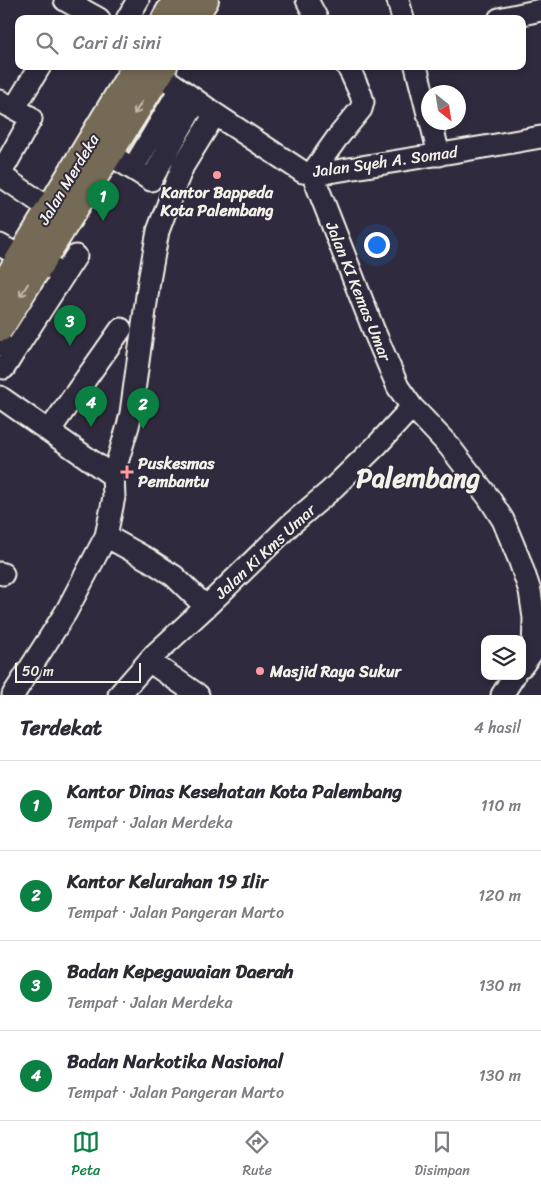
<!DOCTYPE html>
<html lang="id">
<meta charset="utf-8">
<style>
:root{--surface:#fff;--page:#f2f2f3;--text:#2b2b33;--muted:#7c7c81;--line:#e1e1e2;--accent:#0b8043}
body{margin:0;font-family:Sriracha,sans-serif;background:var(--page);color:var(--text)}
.controls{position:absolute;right:15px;bottom:15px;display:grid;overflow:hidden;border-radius:10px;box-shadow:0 2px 8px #0003}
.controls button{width:45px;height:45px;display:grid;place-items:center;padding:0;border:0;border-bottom:1px solid var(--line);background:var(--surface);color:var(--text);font:25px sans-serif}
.compass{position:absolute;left:421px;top:85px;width:45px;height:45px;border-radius:50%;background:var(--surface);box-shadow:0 2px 8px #0003;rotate:150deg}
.scale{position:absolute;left:15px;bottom:12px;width:126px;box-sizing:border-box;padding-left:5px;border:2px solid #f4f1e8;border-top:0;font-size:14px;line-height:18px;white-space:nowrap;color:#f4f1e8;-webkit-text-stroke:4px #2f2a3d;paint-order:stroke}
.you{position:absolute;left:376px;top:244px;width:18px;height:18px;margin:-12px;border:4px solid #fff;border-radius:50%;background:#1a73e8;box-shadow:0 0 0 8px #1a73e833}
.badge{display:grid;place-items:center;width:32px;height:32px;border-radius:50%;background:var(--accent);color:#fff;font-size:16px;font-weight:700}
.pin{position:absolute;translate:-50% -41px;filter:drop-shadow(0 1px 2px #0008)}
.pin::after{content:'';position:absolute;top:26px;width:18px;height:15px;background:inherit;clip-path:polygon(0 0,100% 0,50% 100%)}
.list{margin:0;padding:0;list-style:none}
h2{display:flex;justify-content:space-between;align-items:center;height:65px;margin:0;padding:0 20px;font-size:21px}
h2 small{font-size:16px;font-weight:400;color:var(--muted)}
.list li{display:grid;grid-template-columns:32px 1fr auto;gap:15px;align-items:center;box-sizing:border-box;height:90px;padding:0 20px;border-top:1px solid var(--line)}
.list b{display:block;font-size:19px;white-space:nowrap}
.list p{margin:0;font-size:16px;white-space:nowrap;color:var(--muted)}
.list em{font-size:16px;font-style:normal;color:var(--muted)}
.icon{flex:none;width:28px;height:28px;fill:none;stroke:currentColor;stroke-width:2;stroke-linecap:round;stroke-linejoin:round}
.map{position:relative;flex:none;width:541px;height:695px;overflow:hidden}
.search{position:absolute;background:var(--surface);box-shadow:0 2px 8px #0003;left:15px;right:15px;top:15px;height:55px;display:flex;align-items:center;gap:12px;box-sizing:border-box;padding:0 18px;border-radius:10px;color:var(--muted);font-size:19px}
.sheet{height:425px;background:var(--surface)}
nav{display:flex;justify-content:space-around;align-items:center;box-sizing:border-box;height:70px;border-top:1px solid var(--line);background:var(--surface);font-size:14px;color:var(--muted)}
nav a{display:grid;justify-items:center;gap:2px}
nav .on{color:var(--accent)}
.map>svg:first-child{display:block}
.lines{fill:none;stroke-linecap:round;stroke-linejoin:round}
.minor-casing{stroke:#f4f1e8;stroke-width:25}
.major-casing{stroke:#f4f1e8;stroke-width:30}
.minor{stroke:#2f2a3d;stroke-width:21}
.major{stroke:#756b55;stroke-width:26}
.oneway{stroke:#c1bbad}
.poi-dot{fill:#ff9aa2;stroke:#2f2a3d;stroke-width:2}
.labels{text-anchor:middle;stroke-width:4;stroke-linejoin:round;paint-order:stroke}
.street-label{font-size:16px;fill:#f4f1e8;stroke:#2f2a3d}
.poi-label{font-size:16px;font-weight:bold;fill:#f4f1e8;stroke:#2f2a3d;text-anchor:start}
.town-label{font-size:26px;font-weight:bold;fill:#f4f1e8;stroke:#2f2a3d}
</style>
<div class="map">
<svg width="541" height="695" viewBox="0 0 541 695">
<rect width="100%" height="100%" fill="#2f2a3d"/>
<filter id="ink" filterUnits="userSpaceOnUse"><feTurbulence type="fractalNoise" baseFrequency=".02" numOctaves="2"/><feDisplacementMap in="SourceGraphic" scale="10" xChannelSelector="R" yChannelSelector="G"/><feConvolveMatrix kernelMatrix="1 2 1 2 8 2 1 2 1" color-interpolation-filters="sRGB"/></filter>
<g filter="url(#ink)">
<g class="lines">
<g class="minor-casing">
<path id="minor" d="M65 0 99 19
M307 0 317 19
M398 0 403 19
M127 19 138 0
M499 19 541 10
M416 66 428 114
M159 74 215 114 300 170 303 172 312 173 336 171 490 146 541 137
M0 101 30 117 31 119 2 171 3 177 50 209
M14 109 40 66
M431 122 439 155
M109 154 151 180 196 101
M133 168 180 89
M312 173 374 331 398 387 412 407 421 416 449 446 489 498 503 520 519 559 530 591 534 618 533 651 522 666
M312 173 337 138 361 109 363 102 361 95 352 75 347 66
M0 245 21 257
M63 276 76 256
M0 344 14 352 63 276 42 261
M4 368 14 352
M0 397 113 476
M49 431 121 329
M106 536 149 560 174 576 206 607
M0 573 3 574
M149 661 198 695
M13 695 66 612 106 536 114 497 113 476 128 426 131 413 149 281 158 231 176 183 183 166 215 114
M119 695 154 655 206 607 290 525 330 491 378 444 412 407
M502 695 514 676"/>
</g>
<g class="major-casing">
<path id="major" d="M165 19 176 0
M193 19 205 0
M0 291 136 66
M0 328 164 66"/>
</g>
<use href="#minor" class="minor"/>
<use href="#major" class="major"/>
</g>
<defs><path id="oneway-shaft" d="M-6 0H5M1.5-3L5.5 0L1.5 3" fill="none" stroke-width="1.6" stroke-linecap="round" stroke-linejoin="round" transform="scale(1.25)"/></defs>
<g class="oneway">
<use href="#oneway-shaft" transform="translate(138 108) rotate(122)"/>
<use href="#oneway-shaft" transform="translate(24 290) rotate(122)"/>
</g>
</g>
<g class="poi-dot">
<circle cx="217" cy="175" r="5"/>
<path d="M124.5 464.5h5v5h5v5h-5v5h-5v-5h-5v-5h5z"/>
<circle cx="260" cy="671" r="5"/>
</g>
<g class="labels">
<g class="street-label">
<text transform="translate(385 161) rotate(-8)" y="6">Jalan Syeh A. Somad</text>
<text transform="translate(68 179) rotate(-59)" y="6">Jalan Merdeka</text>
<text transform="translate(359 291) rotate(68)" y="6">Jalan KI Kemas Umar</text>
<text transform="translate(265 551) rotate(-43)" y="6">Jalan Ki Kms Umar</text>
</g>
<g class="poi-label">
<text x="217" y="198" text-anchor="middle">Kantor Bappeda<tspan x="217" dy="18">Kota Palembang</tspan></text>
<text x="138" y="469">Puskesmas<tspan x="138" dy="18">Pembantu</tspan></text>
<text x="270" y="677">Masjid Raya Sukur</text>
</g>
<g class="town-label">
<text x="418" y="487">Palembang</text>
</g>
</g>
</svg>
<div class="controls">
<button><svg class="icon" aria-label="layers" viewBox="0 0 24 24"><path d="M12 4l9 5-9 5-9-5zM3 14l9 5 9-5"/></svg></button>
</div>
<svg class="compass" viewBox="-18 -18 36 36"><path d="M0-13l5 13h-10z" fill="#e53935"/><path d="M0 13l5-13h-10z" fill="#7c7c81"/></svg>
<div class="scale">50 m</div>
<div class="you"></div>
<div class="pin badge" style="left:103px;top:221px">1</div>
<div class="pin badge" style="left:143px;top:429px">2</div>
<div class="pin badge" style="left:70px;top:346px">3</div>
<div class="pin badge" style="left:91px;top:427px">4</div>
<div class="search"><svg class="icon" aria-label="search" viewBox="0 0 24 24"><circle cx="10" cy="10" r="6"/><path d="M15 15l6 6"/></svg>Cari di sini</div>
</div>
<section class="sheet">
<h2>Terdekat<small>4 hasil</small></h2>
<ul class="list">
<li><span class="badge">1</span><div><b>Kantor Dinas Kesehatan Kota Palembang</b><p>Tempat · Jalan Merdeka</p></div><em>110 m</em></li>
<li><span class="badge">2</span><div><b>Kantor Kelurahan 19 Ilir</b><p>Tempat · Jalan Pangeran Marto</p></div><em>120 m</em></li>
<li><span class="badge">3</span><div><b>Badan Kepegawaian Daerah</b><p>Tempat · Jalan Merdeka</p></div><em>130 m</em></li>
<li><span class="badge">4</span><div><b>Badan Narkotika Nasional</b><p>Tempat · Jalan Pangeran Marto</p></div><em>130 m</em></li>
</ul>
</section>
<nav>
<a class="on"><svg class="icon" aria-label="map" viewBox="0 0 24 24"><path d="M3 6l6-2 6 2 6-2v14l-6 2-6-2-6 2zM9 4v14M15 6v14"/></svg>Peta</a>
<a><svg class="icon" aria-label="directions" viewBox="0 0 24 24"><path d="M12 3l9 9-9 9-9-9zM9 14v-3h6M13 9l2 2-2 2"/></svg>Rute</a>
<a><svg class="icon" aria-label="saved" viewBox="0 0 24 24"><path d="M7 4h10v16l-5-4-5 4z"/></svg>Disimpan</a>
</nav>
